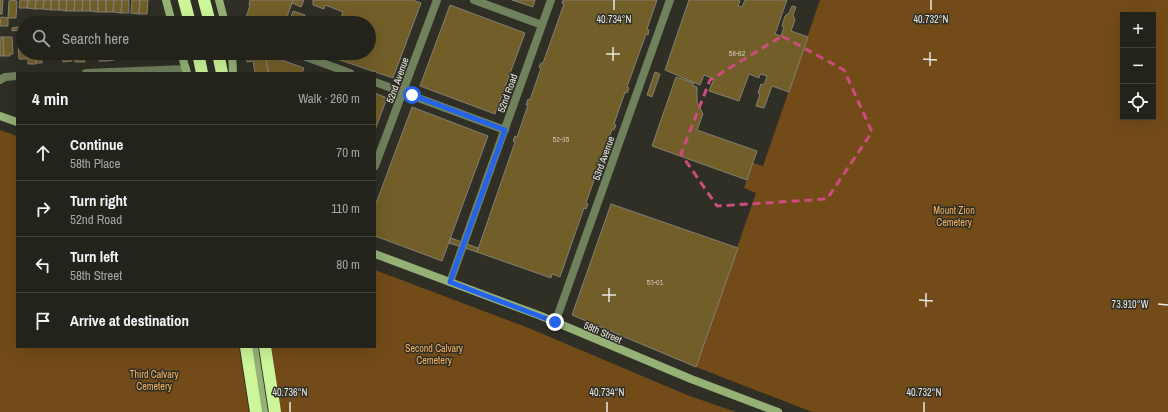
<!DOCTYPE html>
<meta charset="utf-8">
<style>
:root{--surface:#23231c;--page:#2b2b25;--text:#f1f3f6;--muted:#a3a4a3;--line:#40403b}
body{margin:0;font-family:"Archivo Narrow",sans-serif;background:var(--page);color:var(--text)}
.controls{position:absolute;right:12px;top:12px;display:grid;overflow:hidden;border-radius:0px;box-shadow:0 4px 16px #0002}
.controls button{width:36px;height:36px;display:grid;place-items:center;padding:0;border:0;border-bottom:1px solid var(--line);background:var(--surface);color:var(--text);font:20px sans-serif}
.stop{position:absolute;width:12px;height:12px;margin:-9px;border:3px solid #2563eb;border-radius:50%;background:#fff}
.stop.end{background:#2563eb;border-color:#fff;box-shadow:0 1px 4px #0008}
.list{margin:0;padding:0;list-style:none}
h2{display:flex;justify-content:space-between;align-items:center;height:52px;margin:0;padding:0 16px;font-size:17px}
h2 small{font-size:13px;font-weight:400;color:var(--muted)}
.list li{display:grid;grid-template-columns:26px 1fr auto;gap:12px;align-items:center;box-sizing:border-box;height:56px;padding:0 16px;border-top:1px solid var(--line)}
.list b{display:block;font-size:15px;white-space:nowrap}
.list p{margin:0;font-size:13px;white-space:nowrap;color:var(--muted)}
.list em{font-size:13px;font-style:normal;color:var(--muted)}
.icon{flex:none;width:22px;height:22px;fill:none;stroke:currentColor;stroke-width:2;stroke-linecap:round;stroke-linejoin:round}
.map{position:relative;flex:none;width:1168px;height:412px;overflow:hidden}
.search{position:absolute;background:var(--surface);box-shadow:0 4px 16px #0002;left:16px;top:16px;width:360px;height:44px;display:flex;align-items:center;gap:10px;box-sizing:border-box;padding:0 14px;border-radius:22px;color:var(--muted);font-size:15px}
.panel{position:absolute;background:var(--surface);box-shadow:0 4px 16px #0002;left:16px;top:72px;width:360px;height:276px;border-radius:0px}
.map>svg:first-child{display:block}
.green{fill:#734b19;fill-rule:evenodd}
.building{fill:#725e28;stroke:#847f75}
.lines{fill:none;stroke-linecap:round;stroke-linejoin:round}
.minor{stroke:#70815d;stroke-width:8}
.secondary{stroke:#95b176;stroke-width:8}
.motorway{stroke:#ccf699;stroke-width:12}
.route{stroke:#2563eb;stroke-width:5}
.marked{fill:none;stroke:#cc4c7d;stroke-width:3;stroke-dasharray:8 5;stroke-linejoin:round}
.ticks{fill:none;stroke:#e8e8e2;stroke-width:1.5}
.labels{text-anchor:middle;stroke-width:3;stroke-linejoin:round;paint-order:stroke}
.number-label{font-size:8px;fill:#cac6b4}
.street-label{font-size:10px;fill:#e8e8e2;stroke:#2f2f25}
.park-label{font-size:10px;fill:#f4af5f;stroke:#2f2f25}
.ticks-label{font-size:10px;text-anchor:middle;fill:#e8e8e2;stroke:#2f2f25;stroke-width:3;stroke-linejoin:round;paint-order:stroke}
</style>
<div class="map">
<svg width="1168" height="412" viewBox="0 0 1168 412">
<rect width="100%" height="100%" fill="#2f2f25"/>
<path class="green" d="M820 0H1168V412H812L696 367 756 193 744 188 753 163 763 166ZM1123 15H1153V117H1123Z
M0 130 17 136V347H239L249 412H0Z
M375 270 531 329 687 395 736 412H279L269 347H375Z"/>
<path class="building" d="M0 0H3L2 14H0Z
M11 0 17 1 16 18H8L9 1Z
M20 0H28L27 8H19Z
M28 0H36L35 9 27 8Z
M36 0H44L43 9H35Z
M44 0H51V10L43 9Z
M51 0H59V10H51Z
M59 0H67L66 11 59 10Z
M67 0H75L74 11H66Z
M75 0H83L82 11H74Z
M83 0H90V11H82Z
M90 0H98V12L90 11Z
M98 0H106V12H98Z
M106 0H114L113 12H106Z
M114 0H122L121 13 113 12Z
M122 0H129V13H121Z
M132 0H140L139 14 131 13Z
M140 0H148L147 14H139Z
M250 0H293L285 23H248L245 21 250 5H249Z
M293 0H304L301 7 292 3Z
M313 0H413L421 3 393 78 328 56 329 53H369V23H339L343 12 325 5 324 9 313 5Z
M512 0H535L533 7Z
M563 0H657L647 29 649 30 648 35 646 34 627 87 629 88 627 93 625 92 614 124 616 125 614 130 612 129 606 148H608L606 153 604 152 586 203 588 204 586 209 584 208 560 277 552 274 551 278 477 252 515 142 513 141 515 136 517 137 528 105H526L528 99 530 100 541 68 539 67 541 63H543L564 4 562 3Z
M689 0H738L740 1 738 6 742 7 745 0H787L775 34 781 36 784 27 782 26 785 16 789 13 792 6 796 7 793 15 795 20 791 31 808 37 789 92 772 86 764 108 756 106 760 94 758 93 761 84 764 85 767 76 760 74 759 78 749 74 739 101 709 91 714 79 704 75 700 85 665 70Z
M450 5 525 33 495 114 420 86Z
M293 11 305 15 302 23H289Z
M1 17 8 18V26H0Z
M324 17 329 19 328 23H322Z
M18 27 19 30 12 31V28Z
M0 37H3L4 56H0Z
M3 37H12L13 54H10V56H4Z
M18 38H23V53H27V59H19Z
M28 53H36V64H28Z
M36 53H41L42 63H36Z
M46 53H53L54 59H47Z
M53 53H61V58L54 59Z
M62 53H72V61L63 62Z
M74 53H84L85 62H75Z
M99 53H106L107 61H99Z
M106 53H113L114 60 107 61Z
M115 53H123V55H115Z
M123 53H132V54L123 55Z
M246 53 265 54 268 73H255L253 61 247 62Z
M265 54 304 68 302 73H269Z
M655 72 660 74 652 97 647 95Z
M676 77 694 83 693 86 697 87V102L703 114 697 130 757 151 747 180 652 146Z
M375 93 387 98 375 130Z
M412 107 488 136 442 261 375 236V206Z
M611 204 738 248 696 367 572 315Z
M451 238 478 248 477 252 449 243Z"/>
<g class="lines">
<path class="minor" d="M474 0 542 25
M295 53 350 73
M86 73 186 69
M0 80 5 77 17 76
M375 82 505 130
M375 166 437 0
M450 282 551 0
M555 323 670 0"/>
<path class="secondary" d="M166 0 172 23
M219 0 225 23
M181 53 187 73
M232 53 233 73
M0 116 17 122
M375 254 541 316 691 379 778 412
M254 347 264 412"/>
<path class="motorway" d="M184 0 190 23
M204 0 210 23
M198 53 202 73
M218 53 222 73
M246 347 256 412
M265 347 275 412"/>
</g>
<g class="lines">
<path class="route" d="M412 95 505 130 450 282 555 322"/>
</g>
<path class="marked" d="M782 36 844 70 872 132 827 199 717 206 681 154 710 80Z"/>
<path class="ticks" d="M614 10V0M931 10V0M606 54H620M923 59 937 60M613 61V47M930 66V52M602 295H616M919 300 933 301M609 302V288M1158 304 1168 305M926 307V293M290 412V402M607 412V402M924 412V402"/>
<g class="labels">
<g class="number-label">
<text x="737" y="56">58-62</text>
<text x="561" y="142">52-35</text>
<text x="655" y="285">53-01</text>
</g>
<g class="street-label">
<text transform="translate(397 80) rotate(-70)" y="4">52nd Avenue</text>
<text transform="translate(507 93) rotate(-70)" y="4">52nd Road</text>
<text transform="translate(603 158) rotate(-70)" y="4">53rd Avenue</text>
<text transform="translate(603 332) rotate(23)" y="4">58th Street</text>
</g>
<g class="park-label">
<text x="954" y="214">Mount Zion<tspan x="954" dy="12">Cemetery</tspan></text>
<text x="434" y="352">Second Calvary<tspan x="434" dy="12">Cemetery</tspan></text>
<text x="154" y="378">Third Calvary<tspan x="154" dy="12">Cemetery</tspan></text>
</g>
</g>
<g class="ticks-label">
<text x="614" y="23">40.734°N</text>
<text x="931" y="23">40.732°N</text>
<text x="1130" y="308">73.910°W</text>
<text x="290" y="396">40.736°N</text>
<text x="607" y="396">40.734°N</text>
<text x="924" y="396">40.732°N</text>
</g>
</svg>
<div class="controls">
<button>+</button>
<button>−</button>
<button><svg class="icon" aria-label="locate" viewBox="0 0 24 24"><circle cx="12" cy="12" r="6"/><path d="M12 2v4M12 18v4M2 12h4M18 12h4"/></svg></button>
</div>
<div class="stop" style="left:412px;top:95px"></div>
<div class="stop end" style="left:555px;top:322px"></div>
<div class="search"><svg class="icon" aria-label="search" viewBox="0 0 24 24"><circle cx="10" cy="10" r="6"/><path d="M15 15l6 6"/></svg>Search here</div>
<section class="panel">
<h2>4 min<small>Walk · 260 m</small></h2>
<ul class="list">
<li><svg class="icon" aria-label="ahead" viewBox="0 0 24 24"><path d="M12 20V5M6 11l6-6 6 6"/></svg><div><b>Continue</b><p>58th Place</p></div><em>70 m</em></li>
<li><svg class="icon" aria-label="right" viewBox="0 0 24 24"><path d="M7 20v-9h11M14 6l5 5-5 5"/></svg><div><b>Turn right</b><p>52nd Road</p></div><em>110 m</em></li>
<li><svg class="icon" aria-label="left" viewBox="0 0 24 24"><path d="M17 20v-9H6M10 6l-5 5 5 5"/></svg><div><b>Turn left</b><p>58th Street</p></div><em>80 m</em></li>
<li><svg class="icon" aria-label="arrive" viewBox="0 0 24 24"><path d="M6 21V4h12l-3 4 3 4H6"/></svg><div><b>Arrive at destination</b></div></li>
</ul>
</section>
</div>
